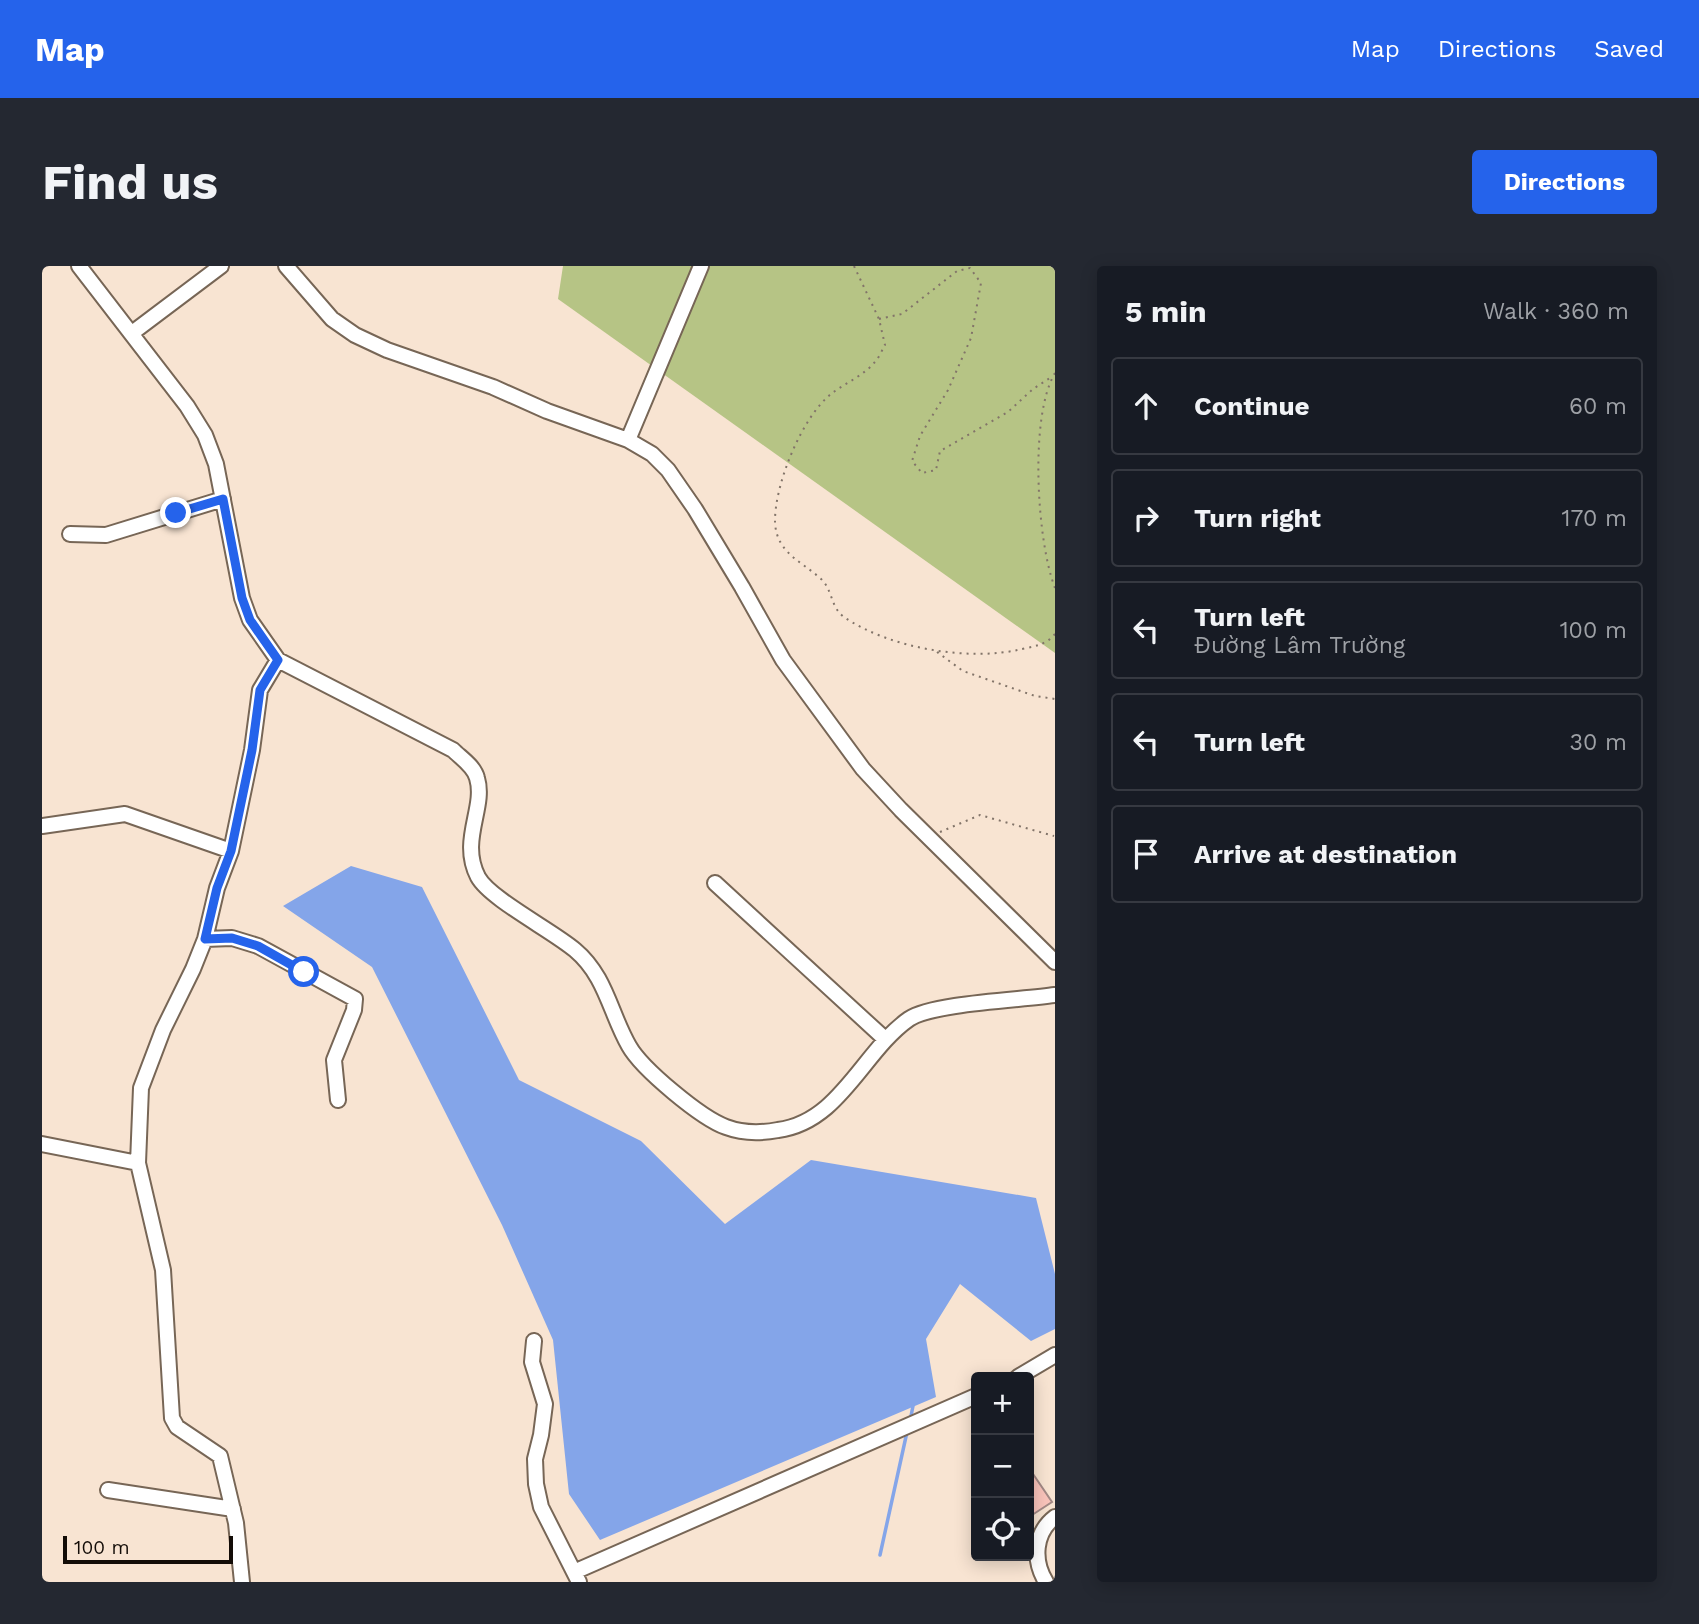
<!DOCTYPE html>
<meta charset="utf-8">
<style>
:root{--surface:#171b24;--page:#242831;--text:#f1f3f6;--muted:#9ea1a6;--line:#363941;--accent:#2563eb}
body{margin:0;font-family:"Work Sans",sans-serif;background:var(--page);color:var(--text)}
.controls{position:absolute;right:21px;bottom:21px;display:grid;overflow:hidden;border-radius:7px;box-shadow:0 4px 18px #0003}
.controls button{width:63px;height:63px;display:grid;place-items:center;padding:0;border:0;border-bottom:2px solid var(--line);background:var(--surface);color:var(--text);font:35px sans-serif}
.scale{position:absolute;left:21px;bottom:18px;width:170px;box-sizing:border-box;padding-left:7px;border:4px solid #130c07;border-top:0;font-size:19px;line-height:24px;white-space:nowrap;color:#130c07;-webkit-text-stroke:5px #f8e4d2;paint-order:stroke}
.stop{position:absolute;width:21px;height:21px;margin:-16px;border:5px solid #2563eb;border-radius:50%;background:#fff}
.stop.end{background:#2563eb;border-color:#fff;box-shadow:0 2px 7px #0008}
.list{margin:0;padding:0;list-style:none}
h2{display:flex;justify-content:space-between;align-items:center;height:91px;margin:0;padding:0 28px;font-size:30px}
h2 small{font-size:23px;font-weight:400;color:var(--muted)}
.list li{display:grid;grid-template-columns:46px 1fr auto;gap:21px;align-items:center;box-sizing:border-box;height:98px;margin:0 14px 14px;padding:0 14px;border:2px solid var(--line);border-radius:7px}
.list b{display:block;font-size:26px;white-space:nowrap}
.list p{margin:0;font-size:23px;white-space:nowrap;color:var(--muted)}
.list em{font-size:23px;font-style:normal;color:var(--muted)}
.icon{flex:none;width:38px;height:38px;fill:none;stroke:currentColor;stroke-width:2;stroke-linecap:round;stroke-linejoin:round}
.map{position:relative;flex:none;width:1013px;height:1316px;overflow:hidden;border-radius:7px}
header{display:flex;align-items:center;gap:42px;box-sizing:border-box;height:98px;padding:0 35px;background:var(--accent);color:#fff}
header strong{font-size:33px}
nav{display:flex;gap:38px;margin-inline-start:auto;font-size:24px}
.intro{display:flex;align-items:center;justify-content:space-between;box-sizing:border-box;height:168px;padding:0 42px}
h1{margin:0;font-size:49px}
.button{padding:18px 32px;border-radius:7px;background:var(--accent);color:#fff;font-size:24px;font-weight:700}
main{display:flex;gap:42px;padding:0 42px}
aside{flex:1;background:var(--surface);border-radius:7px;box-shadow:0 4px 18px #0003}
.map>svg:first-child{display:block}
.green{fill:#b6c485}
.water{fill:#84a5e9}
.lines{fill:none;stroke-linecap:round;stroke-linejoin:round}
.stream{stroke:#84a5e9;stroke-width:3.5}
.building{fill:#fac4bb;stroke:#a38985;stroke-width:2}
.minor-casing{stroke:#776656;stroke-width:18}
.path{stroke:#827469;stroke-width:2;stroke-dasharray:2 5;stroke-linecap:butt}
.minor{stroke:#fff;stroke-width:14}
.route{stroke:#2563eb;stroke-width:9}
</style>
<header>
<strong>Map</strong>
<nav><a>Map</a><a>Directions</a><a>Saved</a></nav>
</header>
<div class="intro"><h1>Find us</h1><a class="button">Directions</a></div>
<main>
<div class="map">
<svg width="1013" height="1316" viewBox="0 0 1013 1316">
<rect width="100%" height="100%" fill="#f8e4d2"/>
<path class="green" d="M521 0H1013V387L516 33Z"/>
<path class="water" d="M309 600 380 621 477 814 599 875 683 958 769 894 994 932 1013 1008V1063L989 1075 918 1018 884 1073 894 1131 558 1274 527 1228 511 1074 460 959 330 701 241 640Z"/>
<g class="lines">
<path class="stream" d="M868 1155 871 1140
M838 1289 865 1166"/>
</g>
<path class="building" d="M987 1202 1010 1236 987 1251Z"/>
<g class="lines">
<g class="minor-casing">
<path id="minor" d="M37 0 145 140 163 169 174 198 200 332 208 354 236 394 411 484C419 492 432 500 435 512 444 542 417 574 436 611 448 633 511 665 533 684 564 710 568 747 587 780 600 803 659 852 684 861 700 867 720 867 736 864 798 856 821 785 867 753 891 737 980 734 1013 729
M244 0 290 53 313 69 345 84 451 121 505 145 586 174 610 188 626 204 653 243 700 321 741 394 821 503 859 544 1013 696
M90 67 179 0
M586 174 659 0
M28 268 64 269 181 233
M0 560 83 548 189 585
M673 617 843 773
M163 673 190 672 216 680 313 733 312 744 292 794 296 834
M0 878 96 897
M492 1075 490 1096 503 1138 499 1169 493 1193 494 1218 499 1241 537 1316
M976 1111 1013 1089
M66 1224 191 1243
M532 1306 934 1130
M200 1316 194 1257 178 1190 135 1161 130 1152 121 1004 96 897 99 822 121 764 151 703 163 673 175 622 189 585 210 484 218 424 236 394
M1004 1316C991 1295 992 1267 1013 1251"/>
</g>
<path class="path" d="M812 0 837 53 843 79C840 84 837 92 832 97 821 110 803 117 789 128 760 151 732 219 733 257 735 287 759 295 778 312 791 323 788 341 802 351 847 382 927 396 980 383 993 380 1004 379 1013 368
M837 53 860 48 915 5 928 2 939 17 929 72 906 124 878 170 870 195 880 207 894 204 898 185 966 146 991 123 1011 110
M1013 107C987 150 995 276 1013 322
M895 386 921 405 993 430 1013 433
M898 566 938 549 1012 570"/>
<use href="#minor" class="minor"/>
</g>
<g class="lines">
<path class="route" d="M134 247 181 233 200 332 208 354 236 394 218 424 210 484 189 585 175 622 163 673 190 672 216 680 262 706"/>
</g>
</svg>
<div class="controls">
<button>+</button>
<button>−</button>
<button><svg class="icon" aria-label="locate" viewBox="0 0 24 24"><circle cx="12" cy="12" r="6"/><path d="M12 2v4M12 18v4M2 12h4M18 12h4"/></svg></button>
</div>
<div class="scale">100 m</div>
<div class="stop" style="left:262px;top:706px"></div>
<div class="stop end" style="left:134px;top:247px"></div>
</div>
<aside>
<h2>5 min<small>Walk · 360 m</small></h2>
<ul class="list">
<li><svg class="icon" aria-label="ahead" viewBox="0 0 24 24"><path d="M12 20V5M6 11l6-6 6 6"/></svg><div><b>Continue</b></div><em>60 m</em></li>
<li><svg class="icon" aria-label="right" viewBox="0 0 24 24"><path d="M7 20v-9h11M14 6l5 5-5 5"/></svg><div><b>Turn right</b></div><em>170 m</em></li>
<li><svg class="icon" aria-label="left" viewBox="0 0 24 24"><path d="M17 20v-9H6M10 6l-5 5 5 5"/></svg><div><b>Turn left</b><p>Đường Lâm Trường</p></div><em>100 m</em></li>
<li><svg class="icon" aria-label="left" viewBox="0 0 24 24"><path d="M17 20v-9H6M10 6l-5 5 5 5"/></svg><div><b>Turn left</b></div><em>30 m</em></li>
<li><svg class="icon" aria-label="arrive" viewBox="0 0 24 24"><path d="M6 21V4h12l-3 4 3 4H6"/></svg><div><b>Arrive at destination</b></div></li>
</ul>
</aside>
</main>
